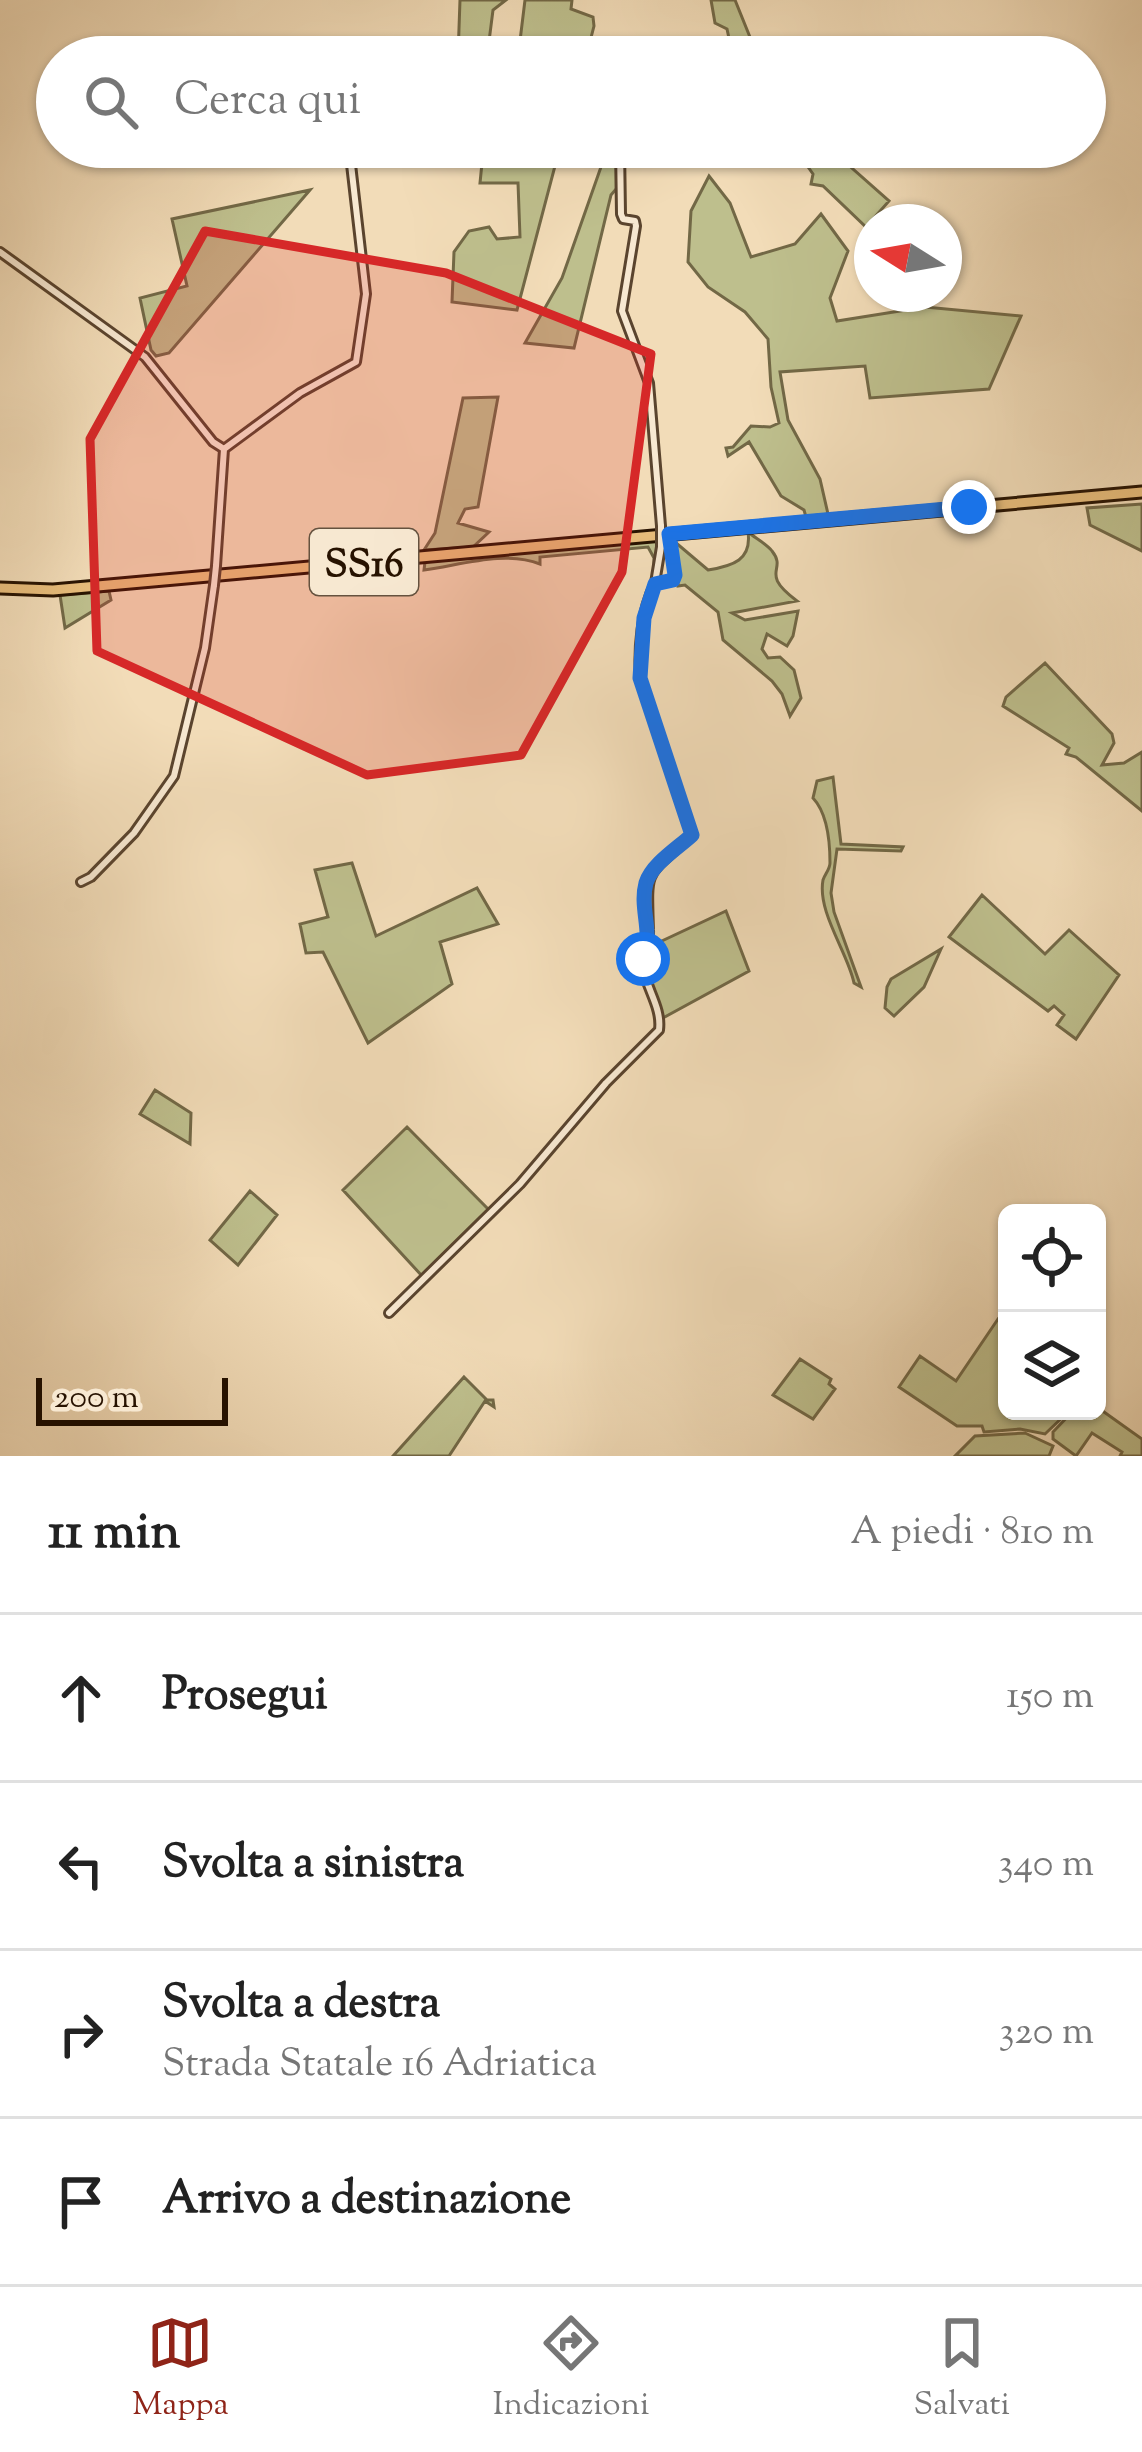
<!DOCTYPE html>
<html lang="it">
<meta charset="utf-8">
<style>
:root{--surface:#fff;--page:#f2f2f2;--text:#222;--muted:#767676;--line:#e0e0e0;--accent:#8f2418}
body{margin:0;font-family:"Sorts Mill Goudy",serif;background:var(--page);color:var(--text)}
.controls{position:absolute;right:36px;bottom:36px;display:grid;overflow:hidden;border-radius:18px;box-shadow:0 3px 9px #0004}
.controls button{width:108px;height:108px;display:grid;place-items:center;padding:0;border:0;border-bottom:3px solid var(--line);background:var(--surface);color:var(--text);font:60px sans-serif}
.compass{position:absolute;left:854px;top:204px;width:108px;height:108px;border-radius:50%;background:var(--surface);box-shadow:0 3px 9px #0004;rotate:281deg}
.scale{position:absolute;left:36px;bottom:30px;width:192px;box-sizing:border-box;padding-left:12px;border:6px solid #271200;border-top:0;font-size:33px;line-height:42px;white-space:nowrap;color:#271200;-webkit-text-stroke:9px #f7e8d1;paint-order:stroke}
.stop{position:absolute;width:36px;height:36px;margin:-27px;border:9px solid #1a73e8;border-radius:50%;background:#fff}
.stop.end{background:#1a73e8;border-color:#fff;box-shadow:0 3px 12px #0008}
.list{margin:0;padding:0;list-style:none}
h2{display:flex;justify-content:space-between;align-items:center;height:156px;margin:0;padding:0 48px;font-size:51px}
h2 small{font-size:39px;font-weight:400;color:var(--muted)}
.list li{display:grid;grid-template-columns:78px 1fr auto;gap:36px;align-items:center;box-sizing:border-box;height:168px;padding:0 48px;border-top:3px solid var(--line)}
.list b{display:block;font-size:45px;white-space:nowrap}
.list p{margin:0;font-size:39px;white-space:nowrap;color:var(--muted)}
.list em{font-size:39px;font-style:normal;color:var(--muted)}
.icon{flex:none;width:66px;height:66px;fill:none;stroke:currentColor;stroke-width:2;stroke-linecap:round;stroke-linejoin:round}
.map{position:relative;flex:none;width:1142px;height:1456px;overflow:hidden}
.search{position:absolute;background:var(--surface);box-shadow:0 3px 9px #0004;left:36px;right:36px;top:36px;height:132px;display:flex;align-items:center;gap:30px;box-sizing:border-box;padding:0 42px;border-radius:66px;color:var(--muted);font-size:45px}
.sheet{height:828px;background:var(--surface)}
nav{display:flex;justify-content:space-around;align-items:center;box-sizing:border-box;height:168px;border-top:3px solid var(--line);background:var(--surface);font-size:33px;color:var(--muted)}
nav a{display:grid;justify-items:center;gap:6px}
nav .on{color:var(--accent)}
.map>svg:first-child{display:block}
.green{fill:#bebf8d;stroke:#726846;stroke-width:3}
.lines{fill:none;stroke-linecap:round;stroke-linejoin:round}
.minor-casing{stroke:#5a442e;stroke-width:12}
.primary-casing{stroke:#271200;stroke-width:15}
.minor{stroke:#f7e8d1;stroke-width:6}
.primary{stroke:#e9be7c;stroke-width:9}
.minor-bridge-casing{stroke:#5a442e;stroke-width:12;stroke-linecap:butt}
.minor-bridge{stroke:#f7e8d1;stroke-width:6}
.route{stroke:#1a73e8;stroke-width:15}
.marked{fill:#d62828;fill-opacity:0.2;stroke:#d62828;stroke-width:9;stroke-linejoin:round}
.labels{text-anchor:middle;stroke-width:9;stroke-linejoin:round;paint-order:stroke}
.shield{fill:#f7e8d1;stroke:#65523f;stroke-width:3}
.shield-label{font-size:39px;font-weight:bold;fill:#271200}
</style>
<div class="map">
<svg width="1142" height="1456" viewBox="0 0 1142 1456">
<rect width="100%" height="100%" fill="#f2dcb8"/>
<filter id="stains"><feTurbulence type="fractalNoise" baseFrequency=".00167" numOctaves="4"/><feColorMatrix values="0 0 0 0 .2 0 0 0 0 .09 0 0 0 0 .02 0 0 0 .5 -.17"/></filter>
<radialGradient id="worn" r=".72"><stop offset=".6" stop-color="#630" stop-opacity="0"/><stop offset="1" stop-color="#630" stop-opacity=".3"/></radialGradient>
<path class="green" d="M460 0H506L493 10 487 57H458Z
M525 0H572L571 9 593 17 594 26 586 57H518Z
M711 0H735L758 57H733L727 29 715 23Z
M493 147H560L517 310 452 302 454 252 469 231 489 227 497 239 520 237 518 183H480L483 153Z
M608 147H618L617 188 611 195 574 348 525 343 562 278Z
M794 147H828L889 201 866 227 823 186 811 184 813 174Z
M709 176 730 203 751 257 795 244 821 214 848 251 830 298 837 321 925 307 1021 316 989 389 870 398 865 366 780 372 788 420 820 479 828 514 806 517 804 510 781 496 749 442 728 456 726 448 733 447 751 426 770 427 779 423 771 387 768 339 745 312 708 287 688 262 691 211Z
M310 190 169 353 156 356 151 350 140 298 187 286 172 219Z
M498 397 478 507 465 509 458 523 489 532 473 547 424 550 435 533 463 398Z
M1142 504V551L1090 525 1087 508Z
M748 532C755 538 767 544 772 551 788 571 758 572 797 601L732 613 745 620 798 611 793 636 787 646 767 634 762 649 768 658 780 657 794 670 801 698 790 716 782 694 772 681 723 640 718 612 685 585 678 586 675 542 708 570C733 566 752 560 748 532Z
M658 540 654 572V558L648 547 540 557V564C505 550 461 565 424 570L425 562Z
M109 591 111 600 65 628 60 595Z
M1045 663 1112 734 1114 743 1102 765 1124 763 1142 752V811L1076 757 1066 754 1069 748 1003 706 1006 697Z
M833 777 841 844 903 847 901 851 837 849 831 893 834 912 861 987 854 983C848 953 817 912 823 880 825 874 830 869 830 863 830 842 827 813 813 798L817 781Z
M352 863 376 936 477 888 498 924 440 942 452 984 368 1043 323 952 306 953 300 924 328 917 315 870Z
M982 895 1045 954 1069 930 1119 975 1076 1039 1057 1025 1064 1015 1054 1006 1048 1011 949 937Z
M726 911 749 971 661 1019 645 967 649 947Z
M941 949 924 987 894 1016 885 1008 887 987 891 979Z
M155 1090 191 1113 190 1144 140 1114Z
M407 1127 490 1211 423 1277 343 1190Z
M250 1191 277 1215 238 1265 210 1240Z
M998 1319 1007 1325V1411H1069L1045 1434 1020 1429 984 1432 982 1426H957L899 1387 920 1356 956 1381Z
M800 1359 831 1379 829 1384 835 1389 813 1419 773 1395Z
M464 1377 487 1400H493L494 1407 485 1401 449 1456H393Z
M1097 1407 1142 1439V1456H1120L1122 1452 1092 1433 1076 1456 1053 1439V1432L1073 1411H1097Z
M1025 1433 1053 1446 1049 1456H955L975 1436Z"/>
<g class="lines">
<g class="minor-casing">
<path id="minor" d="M620 147 621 214 623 219 635 221 636 226 622 311 649 383 661 526
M0 252 145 357 213 442 224 449 216 566
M224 449 300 393 356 362 366 294 349 147
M655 583 661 547
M81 882 91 877 134 833 174 776 205 648 214 585
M389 1313 520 1184 606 1083 659 1030C662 1007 646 989 643 966 642 954 650 943 649 930 647 865 645 879 692 835L640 678C638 648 641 611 655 583L672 581 675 575 669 534"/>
</g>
<g class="primary-casing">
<path id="primary" d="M0 588 53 590 1142 492"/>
</g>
<use href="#minor" class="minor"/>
<use href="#primary" class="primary"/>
<g class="minor-bridge-casing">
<path id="minor-bridge" d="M661 526V547
M214 585 216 566"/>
</g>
<use href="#minor-bridge" class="minor-bridge"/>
</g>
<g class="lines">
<path class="route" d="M643 959C654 933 639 909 646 883 652 864 678 848 692 835L640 678 644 618 655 584 673 580 675 575 669 534 969 507"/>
</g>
<path class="marked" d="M205 231 446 273 651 354 622 572 521 755 367 775 97 651 90 439Z"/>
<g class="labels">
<rect class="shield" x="310" y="529" width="108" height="66" rx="9"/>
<g class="shield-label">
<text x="364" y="576">SS16</text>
</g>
</g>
<rect width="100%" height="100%" filter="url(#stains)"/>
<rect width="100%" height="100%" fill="url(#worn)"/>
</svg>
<div class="controls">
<button><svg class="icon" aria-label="locate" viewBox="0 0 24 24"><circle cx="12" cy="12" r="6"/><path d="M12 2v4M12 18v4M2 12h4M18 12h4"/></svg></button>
<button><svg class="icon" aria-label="layers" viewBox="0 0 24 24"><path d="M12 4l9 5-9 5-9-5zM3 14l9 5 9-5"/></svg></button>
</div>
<svg class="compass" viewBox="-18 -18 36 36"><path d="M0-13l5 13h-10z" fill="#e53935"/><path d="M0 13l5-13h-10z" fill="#767676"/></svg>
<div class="scale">200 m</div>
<div class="stop" style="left:643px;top:959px"></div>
<div class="stop end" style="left:969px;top:507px"></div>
<div class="search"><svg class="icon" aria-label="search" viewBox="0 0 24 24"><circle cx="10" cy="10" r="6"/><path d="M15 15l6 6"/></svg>Cerca qui</div>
</div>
<section class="sheet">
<h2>11 min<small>A piedi · 810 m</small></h2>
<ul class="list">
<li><svg class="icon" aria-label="ahead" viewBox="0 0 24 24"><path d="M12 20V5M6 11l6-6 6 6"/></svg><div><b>Prosegui</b></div><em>150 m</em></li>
<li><svg class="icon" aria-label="left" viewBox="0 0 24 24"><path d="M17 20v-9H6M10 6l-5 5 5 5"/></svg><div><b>Svolta a sinistra</b></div><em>340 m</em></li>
<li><svg class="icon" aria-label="right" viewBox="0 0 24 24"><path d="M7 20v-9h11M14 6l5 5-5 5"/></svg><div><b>Svolta a destra</b><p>Strada Statale 16 Adriatica</p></div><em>320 m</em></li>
<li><svg class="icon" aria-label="arrive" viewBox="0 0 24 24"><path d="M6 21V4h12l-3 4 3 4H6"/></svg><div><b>Arrivo a destinazione</b></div></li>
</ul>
</section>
<nav>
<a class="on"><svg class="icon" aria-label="map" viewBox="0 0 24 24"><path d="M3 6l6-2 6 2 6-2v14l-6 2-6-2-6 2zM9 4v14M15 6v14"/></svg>Mappa</a>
<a><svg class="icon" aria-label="directions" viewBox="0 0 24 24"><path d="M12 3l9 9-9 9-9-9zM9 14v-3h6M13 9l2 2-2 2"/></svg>Indicazioni</a>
<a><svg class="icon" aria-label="saved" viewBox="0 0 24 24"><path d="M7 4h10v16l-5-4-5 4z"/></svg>Salvati</a>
</nav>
